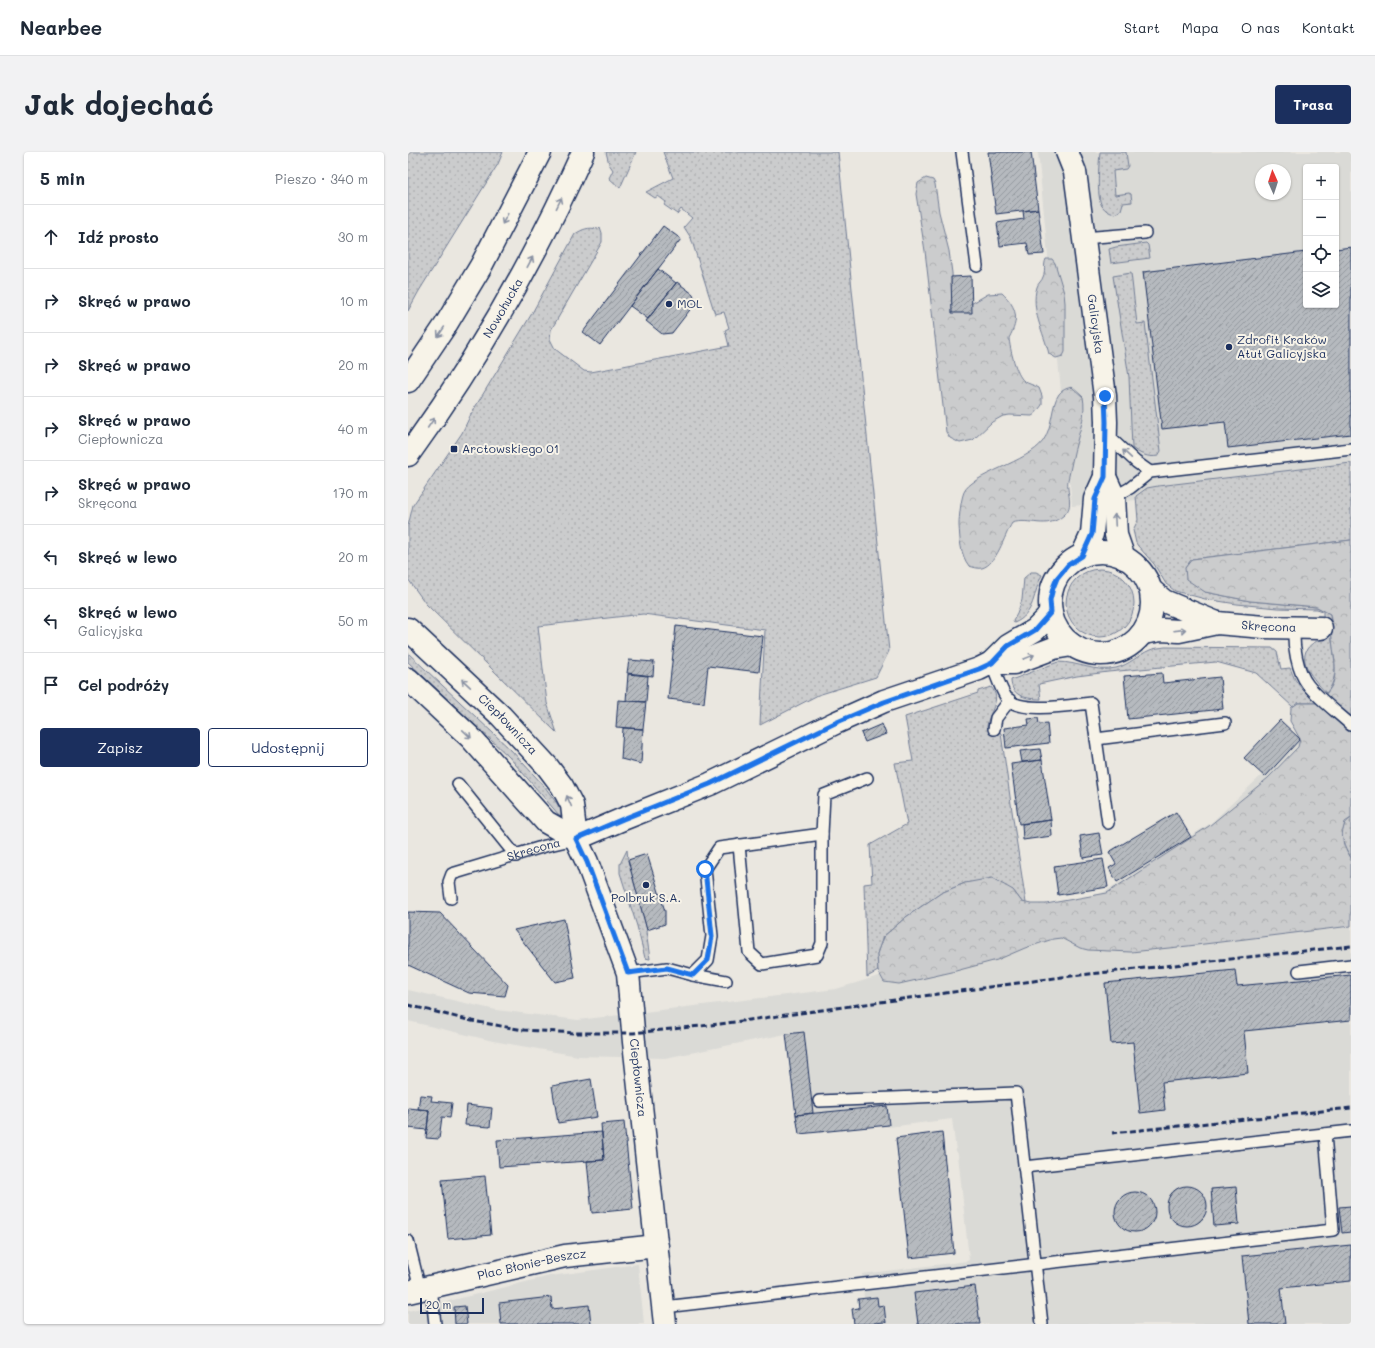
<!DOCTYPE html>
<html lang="pl">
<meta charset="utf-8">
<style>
:root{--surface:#fff;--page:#f2f2f3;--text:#1f2937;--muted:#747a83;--line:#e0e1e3;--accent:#1b2f5e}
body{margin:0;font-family:Mali,sans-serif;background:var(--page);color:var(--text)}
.controls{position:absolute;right:12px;top:12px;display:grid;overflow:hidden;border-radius:4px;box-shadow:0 1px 3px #0004}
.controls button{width:36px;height:36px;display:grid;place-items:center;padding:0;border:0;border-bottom:1px solid var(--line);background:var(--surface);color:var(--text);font:20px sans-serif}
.compass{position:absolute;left:847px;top:12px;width:36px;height:36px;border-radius:50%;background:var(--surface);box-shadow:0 1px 3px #0004;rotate:357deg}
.scale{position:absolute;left:12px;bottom:10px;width:64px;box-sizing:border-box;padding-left:4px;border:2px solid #1b2f5e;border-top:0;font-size:11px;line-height:14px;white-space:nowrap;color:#1b2f5e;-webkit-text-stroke:3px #f7f3e8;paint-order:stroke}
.stop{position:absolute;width:12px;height:12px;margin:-9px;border:3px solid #1a73e8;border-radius:50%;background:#fff}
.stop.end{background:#1a73e8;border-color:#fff;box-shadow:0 1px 4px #0008}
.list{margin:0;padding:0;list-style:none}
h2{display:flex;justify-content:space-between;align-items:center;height:52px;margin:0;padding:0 16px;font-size:17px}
h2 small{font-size:13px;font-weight:400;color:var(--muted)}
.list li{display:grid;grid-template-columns:26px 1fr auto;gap:12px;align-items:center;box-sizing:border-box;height:64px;padding:0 16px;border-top:1px solid var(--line)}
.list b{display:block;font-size:15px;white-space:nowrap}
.list p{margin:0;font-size:13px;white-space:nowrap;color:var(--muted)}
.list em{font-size:13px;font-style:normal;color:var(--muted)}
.actions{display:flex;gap:8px;padding:12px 16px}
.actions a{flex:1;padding:9px 0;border:1px solid var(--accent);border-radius:4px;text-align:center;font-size:14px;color:var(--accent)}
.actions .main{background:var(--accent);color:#fff}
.icon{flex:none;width:22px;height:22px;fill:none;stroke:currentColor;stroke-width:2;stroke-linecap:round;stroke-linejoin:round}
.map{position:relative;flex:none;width:943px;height:1172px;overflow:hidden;border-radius:4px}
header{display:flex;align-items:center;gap:24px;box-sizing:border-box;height:56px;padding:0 20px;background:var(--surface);border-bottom:1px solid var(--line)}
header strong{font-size:19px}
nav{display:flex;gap:22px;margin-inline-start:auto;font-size:14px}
.intro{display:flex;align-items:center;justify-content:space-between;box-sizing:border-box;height:96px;padding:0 24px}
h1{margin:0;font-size:28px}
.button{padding:10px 18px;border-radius:4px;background:var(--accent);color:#fff;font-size:14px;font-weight:700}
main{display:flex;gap:24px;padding:0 24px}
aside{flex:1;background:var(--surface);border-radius:4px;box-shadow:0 1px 3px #0004}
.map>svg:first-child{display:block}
.built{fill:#dadad6;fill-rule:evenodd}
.grass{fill:url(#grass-dots);stroke:#737e96}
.forest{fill:url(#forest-crowns);stroke:#737e96}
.building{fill:url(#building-hatch);stroke:#1b2f5e}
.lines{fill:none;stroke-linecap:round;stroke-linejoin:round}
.service-casing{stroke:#1b2f5e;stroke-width:14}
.minor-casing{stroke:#1b2f5e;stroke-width:25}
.secondary-casing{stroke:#1b2f5e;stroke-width:25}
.service{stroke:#f7f3e8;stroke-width:11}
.minor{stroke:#f7f3e8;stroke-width:22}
.secondary{stroke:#f7f3e8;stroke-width:22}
.rail{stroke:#1b2f5e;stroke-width:3;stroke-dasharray:6 3;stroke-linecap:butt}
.oneway{stroke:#8991a3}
.route{stroke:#1a73e8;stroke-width:5}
.poi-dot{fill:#1b2f5e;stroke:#f7f3e8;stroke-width:1.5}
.labels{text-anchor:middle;stroke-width:4;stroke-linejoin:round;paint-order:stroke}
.poi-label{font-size:12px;fill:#1b2f5e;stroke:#f7f3e8;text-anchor:start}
.street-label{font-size:12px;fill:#1b2f5e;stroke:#f7f3e8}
</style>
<header>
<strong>Nearbee</strong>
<nav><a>Start</a><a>Mapa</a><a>O nas</a><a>Kontakt</a></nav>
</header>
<div class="intro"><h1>Jak dojechać</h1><a class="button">Trasa</a></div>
<main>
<aside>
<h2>5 min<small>Pieszo · 340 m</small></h2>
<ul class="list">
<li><svg class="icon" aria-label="ahead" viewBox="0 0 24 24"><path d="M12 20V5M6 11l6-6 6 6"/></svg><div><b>Idź prosto</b></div><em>30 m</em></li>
<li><svg class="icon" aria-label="right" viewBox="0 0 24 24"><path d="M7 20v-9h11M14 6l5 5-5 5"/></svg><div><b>Skręć w prawo</b></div><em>10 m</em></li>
<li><svg class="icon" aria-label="right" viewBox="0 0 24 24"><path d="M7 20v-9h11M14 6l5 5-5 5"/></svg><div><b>Skręć w prawo</b></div><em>20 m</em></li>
<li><svg class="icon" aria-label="right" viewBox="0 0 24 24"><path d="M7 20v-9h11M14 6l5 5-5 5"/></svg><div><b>Skręć w prawo</b><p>Ciepłownicza</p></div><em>40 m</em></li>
<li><svg class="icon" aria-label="right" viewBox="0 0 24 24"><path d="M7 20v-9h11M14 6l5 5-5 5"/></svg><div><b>Skręć w prawo</b><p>Skręcona</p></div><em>170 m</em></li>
<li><svg class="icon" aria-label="left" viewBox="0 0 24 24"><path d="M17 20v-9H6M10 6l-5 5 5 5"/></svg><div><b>Skręć w lewo</b></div><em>20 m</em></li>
<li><svg class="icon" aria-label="left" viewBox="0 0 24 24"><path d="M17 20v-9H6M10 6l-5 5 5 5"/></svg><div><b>Skręć w lewo</b><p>Galicyjska</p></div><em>50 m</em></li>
<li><svg class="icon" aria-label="arrive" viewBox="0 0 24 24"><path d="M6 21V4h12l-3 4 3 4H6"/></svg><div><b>Cel podróży</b></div></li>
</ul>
<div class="actions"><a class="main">Zapisz</a><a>Udostępnij</a></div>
</aside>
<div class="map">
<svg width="943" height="1172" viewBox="0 0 943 1172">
<defs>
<pattern id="grass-dots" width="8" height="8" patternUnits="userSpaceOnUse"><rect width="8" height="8" fill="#cbcccd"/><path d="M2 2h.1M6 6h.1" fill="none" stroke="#aeb0b2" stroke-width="1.8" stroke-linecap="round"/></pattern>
<pattern id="forest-crowns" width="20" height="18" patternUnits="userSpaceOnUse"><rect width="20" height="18" fill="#cbcccd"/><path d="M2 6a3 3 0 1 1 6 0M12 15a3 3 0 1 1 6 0" fill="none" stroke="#aeb0b2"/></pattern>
<pattern id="building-hatch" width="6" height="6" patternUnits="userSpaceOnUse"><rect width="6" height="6" fill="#b6babf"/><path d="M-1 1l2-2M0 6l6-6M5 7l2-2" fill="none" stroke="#93989e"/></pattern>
</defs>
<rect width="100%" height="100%" fill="#eae7e0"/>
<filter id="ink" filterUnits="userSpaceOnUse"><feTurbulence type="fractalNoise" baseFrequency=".025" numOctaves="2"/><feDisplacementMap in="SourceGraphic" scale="8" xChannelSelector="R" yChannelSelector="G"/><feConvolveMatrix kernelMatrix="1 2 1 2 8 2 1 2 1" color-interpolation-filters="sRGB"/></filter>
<g filter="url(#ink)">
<path class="built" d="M630 0H943V328L664 354ZM898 15H928V153H898ZM853 18H877V42H853Z
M907 573 794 787 943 775V1172H446L444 1157 451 1156 450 1147 456 1146 454 1122 560 1109 561 1107 550 1002 548 999 544 967 481 975V973L391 982 378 882 257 906 170 904 85 889 0 869V838L88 858 170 868 428 837 609 782 696 740 803 671Z
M230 1112 236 1172H0V1159L142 1124Z"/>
<path class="grass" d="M0 0H95L90 12 11 139 0 159Z
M198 0H228L212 36 201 26 205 18 201 12Z
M255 0H430L481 499 468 525 410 543 352 573 357 478 235 462 130 474 139 551 149 581 18 452 0 427V374L5 353 54 281 63 262 123 163 167 82C175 77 180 75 190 77L192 75 194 81V90L143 178 142 187 147 197 176 219 183 220 321 194 317 178 321 176 316 160 307 162 283 86 276 75 284 66 273 57 269 62 256 53 258 50 250 44 247 46 238 40 265 26Z
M692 0H718L720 14 718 17 705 19 707 43 721 41 723 42 724 50 715 51 713 58 707 62C701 61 697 58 694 54 688 44 691 12 692 0Z
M738 91 740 93 742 106 703 111 701 97 708 95Z
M723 121 729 172 737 171 753 299 750 304C740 306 732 302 724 296L721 225 705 124Z
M943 311V388L784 407 777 416 797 440 842 449 909 455 922 462C924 470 923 478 924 487 926 504 932 527 918 541 909 530 890 513 899 497 903 491 909 489 915 487V459L909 457 869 456 829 452 797 447 767 439 758 432 746 412 730 394 728 391 725 378 730 368 728 344 739 336 750 334Z
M658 451a34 34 0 1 1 68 0a34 34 0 1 1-68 0Z
M623 420H628L634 423C625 440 627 463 606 471L605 469 609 462 614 448 616 426Z
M757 495 864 496 869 500 873 517 882 516C889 535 895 538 910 551H890L885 555 848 521 808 510 700 520 669 524 631 532 633 547C620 547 603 545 603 528L650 510C671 510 687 521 708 516 721 513 730 503 742 498 746 496 752 496 757 495Z
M0 501 103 598 137 635 155 660V664L151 663 101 605 0 510Z
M583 535C595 548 580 560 579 575L593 581 606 673 618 751 614 750 605 738 557 731 533 741 498 765 475 785 469 802 470 819 459 825 456 732 464 731 462 693 499 672 487 611 505 609 497 565 570 541V539Z
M943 666V706C935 692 928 677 943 666Z
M219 698 220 708 239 778 238 779 242 807 237 806 229 774 212 721V712Z"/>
<path class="forest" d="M518 26 525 28 527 32 531 60 541 99 544 121 545 140 561 153 580 142 594 141C610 156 611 168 601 186 602 197 608 223 616 229 620 232 626 233 631 236L634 244V253L627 262 624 264 602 263 595 264 584 270 565 288 552 291 542 286 538 280 517 99 508 42 510 31Z
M638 107H644L647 111 656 141 657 151V200L655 204 648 206 641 202C636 181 622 157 629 135 630 131 634 129 635 125 638 119 635 114 638 107Z
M664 235 675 245C678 261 673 274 669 289 665 302 663 316 660 328 658 340 667 354 656 363 638 379 622 365 604 371 596 384 589 412 574 416 570 417 565 415 561 414 552 402 552 388 551 373 551 365 553 347 556 340 564 322 620 310 635 289 645 275 643 253 651 242 654 238 659 236 664 235Z
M943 388V666L937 670 934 682 936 694 943 706V774L780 794 723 800 680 798 672 796 653 786 645 787 617 796 589 808 544 820 491 832 476 830 470 819 469 802 475 785 498 765 533 741 557 731 584 726 605 738 614 750 623 752H638L699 741 801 674 860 626 890 595 892 587 882 569 883 556 890 551H910C915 545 922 539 925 531 930 518 925 500 924 487 923 478 924 470 922 462L909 455 842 449 797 440 778 427 777 416 784 407Z"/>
<path class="building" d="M580 0H623L630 57 588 62Z
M630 57 636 102 621 103 619 91 592 94 589 71 616 67 615 59Z
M255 74 273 87 192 193 175 180Z
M943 95V282L820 296 817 270 754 277 735 120 898 100V153H928V97Z
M250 117 268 131 240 167 222 154Z
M563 124 564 161H544L543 125Z
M269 130 285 142 288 150 264 181 254 182 238 169Z
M268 474 355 484 351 520 300 514 296 551 260 547Z
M221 508 246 510 245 524 219 521Z
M754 521 755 531 812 525 815 557 720 567 716 524Z
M220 522 240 524 238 550 218 549Z
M210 548 238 550 235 577 208 575Z
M630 566 631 572 639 571 641 591 598 596 596 576 621 573 620 567Z
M872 568 892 587 857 625 836 606Z
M474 572 478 582 457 590 453 581Z
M215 576 235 577 233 612 213 607Z
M632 597 634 608 614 610 612 599Z
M634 608 643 668 611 672 603 612Z
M768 660 783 685 709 730 701 716 708 712 701 700Z
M643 668 644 684 615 688 614 672Z
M691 681 695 703 675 706 672 684Z
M239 702 257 759V772L239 778 220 708Z
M695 707 700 735 650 743 646 714Z
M0 760 32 761 100 833 97 844 61 841 0 813Z
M156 767 167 826 147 830 106 778Z
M827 818 829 834 943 823V868L836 879 840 921 754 930 757 958 732 961 725 890 703 892 697 831Z
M396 880 405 961 388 963 378 882Z
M183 927 189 965 150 971 144 934Z
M12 943 24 944 23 949 44 951 42 966 34 965 31 987 18 986 21 958 10 957Z
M59 953 84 956 82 975 57 973Z
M479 954 481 973 391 982 388 963Z
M0 956 21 958 19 978 0 976Z
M216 970 225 1057 184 1061 179 1009 196 1008 193 972Z
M194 980 196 1008 91 1015 89 988Z
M534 980 546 1101 501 1106 488 986Z
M77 1024 83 1083 40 1087 34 1028Z
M759 1054a20 20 0 1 1 40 0a20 20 0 1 1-40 0Z
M828 1035 831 1072 806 1074 803 1037Z
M707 1060a20 20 0 1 1 40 0a20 20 0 1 1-40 0Z
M943 1054V1080L934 1081 931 1055Z
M943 1093V1129L873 1136 877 1172H841L834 1104Z
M567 1134 572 1172H510L506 1141Z
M143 1145 144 1157 181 1153 183 1172H93L91 1151Z
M469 1145 470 1154 476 1153 478 1171 477 1170 466 1171V1172H446L444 1157 451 1156 450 1147Z
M57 1154 59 1172H47L46 1155Z"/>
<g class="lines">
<g class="service-casing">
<g id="service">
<path d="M554 0 569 114"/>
<path d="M675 86 737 81"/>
<path d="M698 282 728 310 742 320"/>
<path d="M706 345 722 336 742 320 943 297"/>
<path d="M886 476C885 493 889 519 900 533 912 548 929 560 943 573"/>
<path d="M583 511C588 522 592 536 598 545 610 563 664 553 683 551L700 671"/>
<path d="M586 577 588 566 602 548"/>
<path d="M688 587 817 571"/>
<path d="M50 632 108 704"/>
<path d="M331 693 341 800 354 812 409 803 414 791V682L416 643 459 626"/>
<path id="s1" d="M43 746 41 730 44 722 137 694 167 687"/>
<path d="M891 819 943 813"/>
<path d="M220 821 259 816 285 823 318 829"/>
<path d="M285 823 300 808 304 784 297 717 311 696 414 682"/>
<path d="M411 949 608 941 634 1172"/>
<path d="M616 1015 943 979"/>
<path d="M0 1089 12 1137"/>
<path d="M23 1135 27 1172"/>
<path d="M256 1155 925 1078 917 982"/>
</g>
</g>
<g class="minor-casing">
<g id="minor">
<path id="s2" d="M659 0 667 20 697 244 698 270 697 325 687 347 684 382 674 404"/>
<path d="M697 325 706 345 708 383 716 406"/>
<circle cx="693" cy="451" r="51"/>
<path d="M743 438 756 449 809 471"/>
<path id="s3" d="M0 477 93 564 139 614 154 634 164 653 168 687 179 710 220 821 226 890 257 1172"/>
<path id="s4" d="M735 481 754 478 771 479 809 471 856 475 913 476"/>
<path d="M583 511H606L646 496 664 493"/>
<path d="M0 527 62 585 138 670 168 687"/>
<path d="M168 687 215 667 302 632 427 571 476 549 571 517 583 511 600 494 627 478 638 467 643 460"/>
<path id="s5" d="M0 1140 157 1104 249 1094"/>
</g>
</g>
<g class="secondary-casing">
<g id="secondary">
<path d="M0 229 37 174 73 114 132 0"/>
<path id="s6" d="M0 303C69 208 127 107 175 0"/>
</g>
</g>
<use href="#service" class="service"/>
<use href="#minor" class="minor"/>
<use href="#secondary" class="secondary"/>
<path class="rail" d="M0 853 64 869 116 878 167 881H225L312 872 654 825 943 794
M704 981 943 956"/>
</g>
<defs><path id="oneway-shaft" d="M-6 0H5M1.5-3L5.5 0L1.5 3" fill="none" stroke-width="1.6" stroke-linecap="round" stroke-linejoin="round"/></defs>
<g class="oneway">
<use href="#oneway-shaft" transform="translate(151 51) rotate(-64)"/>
<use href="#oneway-shaft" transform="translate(97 67) rotate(118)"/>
<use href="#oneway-shaft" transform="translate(122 110) rotate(-62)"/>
<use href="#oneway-shaft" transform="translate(33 180) rotate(124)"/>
<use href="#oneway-shaft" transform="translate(23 271) rotate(-56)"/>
<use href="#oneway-shaft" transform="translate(719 302) rotate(-137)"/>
<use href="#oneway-shaft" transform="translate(707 368) rotate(-93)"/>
<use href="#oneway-shaft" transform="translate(772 478) rotate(-6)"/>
<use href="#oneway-shaft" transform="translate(621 505) rotate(-22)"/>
<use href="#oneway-shaft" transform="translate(58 531) rotate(-137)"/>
<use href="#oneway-shaft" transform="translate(59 582) rotate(44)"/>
<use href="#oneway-shaft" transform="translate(161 649) rotate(-113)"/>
</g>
</g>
<g class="lines" filter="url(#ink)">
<path class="route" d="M297 717 304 784 300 808 285 823 259 816 220 821 179 710 168 687 215 667 302 632 427 571 476 550 571 517 584 511 600 494 627 478 643 460 642 448 645 436 649 426 660 413 674 404 684 382 687 347 697 325 698 270 697 244"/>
</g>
<g class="poi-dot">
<circle cx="261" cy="152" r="4"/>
<circle cx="821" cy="195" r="4"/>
<rect x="42" y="293" width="8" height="8" rx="2"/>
<circle cx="238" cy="733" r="4"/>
</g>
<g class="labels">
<g class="poi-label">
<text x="269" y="156">MOL</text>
<text x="829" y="192">Zdrofit Kraków<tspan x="829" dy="14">Atut Galicyjska</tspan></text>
<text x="54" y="301">Arctowskiego 01</text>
<text x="238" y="750" text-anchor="middle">Polbruk S.A.</text>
</g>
<g class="street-label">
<text dy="4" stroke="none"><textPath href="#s6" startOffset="175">Nowohucka</textPath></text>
<text dy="4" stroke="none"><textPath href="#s2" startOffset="175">Galicyjska</textPath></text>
<text dy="4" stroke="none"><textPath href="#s4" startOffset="127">Skręcona</textPath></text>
<text dy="4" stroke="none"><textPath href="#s3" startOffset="138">Ciepłownicza</textPath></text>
<text dy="4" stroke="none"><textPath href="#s1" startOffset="110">Skręcona</textPath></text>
<text dy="4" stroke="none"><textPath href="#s3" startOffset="525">Ciepłownicza</textPath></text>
<text dy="4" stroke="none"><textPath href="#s5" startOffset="127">Plac Błonie-Beszcz</textPath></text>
</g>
</g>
</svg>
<div class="controls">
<button>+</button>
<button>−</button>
<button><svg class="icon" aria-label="locate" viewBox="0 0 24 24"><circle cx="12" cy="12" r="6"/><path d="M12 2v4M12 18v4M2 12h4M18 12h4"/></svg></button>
<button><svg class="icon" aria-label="layers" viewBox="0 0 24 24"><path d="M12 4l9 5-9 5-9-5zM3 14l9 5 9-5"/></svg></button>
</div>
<svg class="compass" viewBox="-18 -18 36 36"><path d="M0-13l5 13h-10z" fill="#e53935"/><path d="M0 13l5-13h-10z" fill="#747a83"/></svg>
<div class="scale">20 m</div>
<div class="stop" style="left:297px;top:717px"></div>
<div class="stop end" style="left:697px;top:244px"></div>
</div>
</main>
